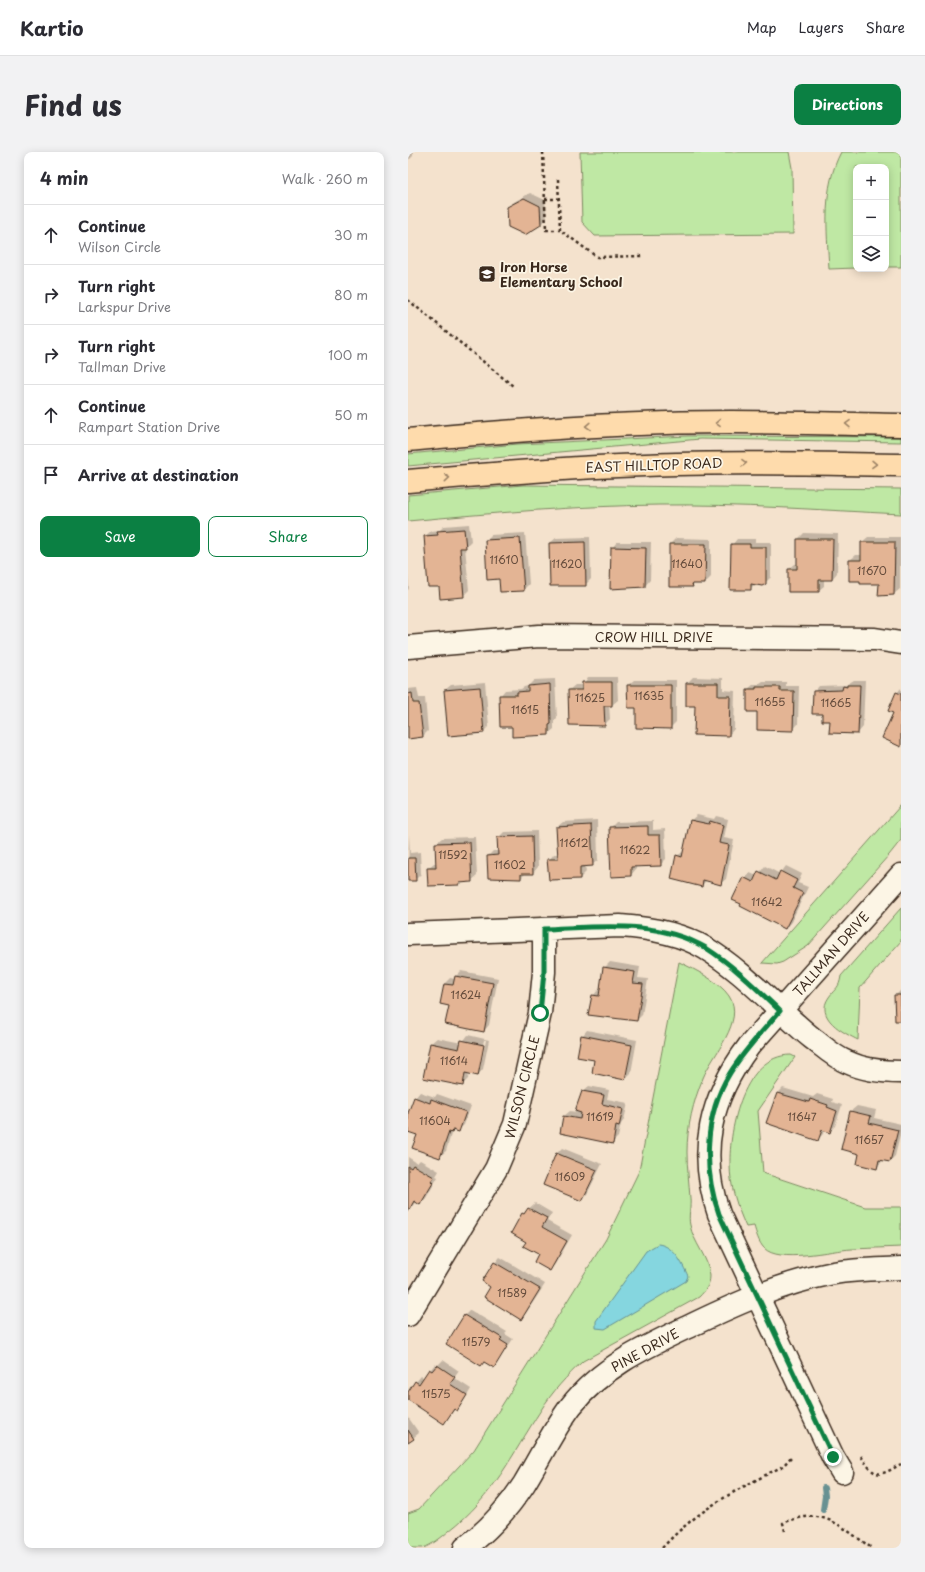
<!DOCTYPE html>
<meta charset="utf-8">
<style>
:root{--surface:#fff;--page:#f2f2f3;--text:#2b2b33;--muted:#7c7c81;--line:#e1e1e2;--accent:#0b8043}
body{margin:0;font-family:"Playpen Sans",sans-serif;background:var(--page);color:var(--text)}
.controls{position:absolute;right:12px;top:12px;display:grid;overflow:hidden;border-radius:8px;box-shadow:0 2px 10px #0003}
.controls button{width:36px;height:36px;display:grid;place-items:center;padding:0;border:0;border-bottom:1px solid var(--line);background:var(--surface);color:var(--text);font:20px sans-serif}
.stop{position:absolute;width:12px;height:12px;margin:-9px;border:3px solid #0b8043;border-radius:50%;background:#fff}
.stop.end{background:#0b8043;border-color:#fff;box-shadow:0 1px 4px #0008}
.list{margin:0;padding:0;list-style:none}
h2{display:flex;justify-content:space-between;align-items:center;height:52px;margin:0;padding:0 16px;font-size:17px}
h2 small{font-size:13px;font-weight:400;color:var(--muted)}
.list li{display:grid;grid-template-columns:26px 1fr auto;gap:12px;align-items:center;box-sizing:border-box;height:60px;padding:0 16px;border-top:1px solid var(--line)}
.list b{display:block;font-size:15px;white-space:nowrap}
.list p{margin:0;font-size:13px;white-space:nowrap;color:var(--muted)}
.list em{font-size:13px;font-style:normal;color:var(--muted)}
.actions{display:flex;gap:8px;padding:12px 16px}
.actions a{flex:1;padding:9px 0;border:1px solid var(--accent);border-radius:8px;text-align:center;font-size:14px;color:var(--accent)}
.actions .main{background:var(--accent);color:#fff}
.icon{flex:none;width:22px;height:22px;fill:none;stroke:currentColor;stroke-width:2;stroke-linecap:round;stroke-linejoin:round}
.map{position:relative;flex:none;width:493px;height:1396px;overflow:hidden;border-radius:8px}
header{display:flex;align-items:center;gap:24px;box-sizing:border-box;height:56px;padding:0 20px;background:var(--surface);border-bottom:1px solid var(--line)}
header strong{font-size:19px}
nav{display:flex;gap:22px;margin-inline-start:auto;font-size:14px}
.intro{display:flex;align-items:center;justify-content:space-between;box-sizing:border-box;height:96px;padding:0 24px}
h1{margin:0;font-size:28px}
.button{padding:10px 18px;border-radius:8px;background:var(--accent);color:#fff;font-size:14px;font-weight:700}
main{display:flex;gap:24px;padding:0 24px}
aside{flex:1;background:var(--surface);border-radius:8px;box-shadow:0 2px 10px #0003}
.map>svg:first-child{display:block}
.green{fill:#bfe8a4;stroke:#7d8961}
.water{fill:#85d6df;stroke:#679192}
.shadow{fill:#0003;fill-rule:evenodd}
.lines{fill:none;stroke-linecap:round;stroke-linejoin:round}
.stream{stroke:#679192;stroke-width:6}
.building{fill:#e3b494;stroke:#3b2a1e}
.minor-casing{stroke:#3b2a1e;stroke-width:25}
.major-casing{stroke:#3b2a1e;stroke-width:25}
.path{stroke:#3b2a1e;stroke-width:2.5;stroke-dasharray:3 3;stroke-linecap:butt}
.minor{stroke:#fcf5e5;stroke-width:22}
.major{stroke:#fedbac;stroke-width:22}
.oneway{stroke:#9c8265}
.route{stroke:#0b8043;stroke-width:5}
.labels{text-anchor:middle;stroke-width:3.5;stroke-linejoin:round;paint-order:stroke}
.number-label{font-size:11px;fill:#654c3c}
.poi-label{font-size:13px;font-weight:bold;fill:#3b2a1e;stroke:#fcf5e5;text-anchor:start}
.street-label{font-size:13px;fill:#3b2a1e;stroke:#fcf5e5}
</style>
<header>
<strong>Kartio</strong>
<nav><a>Map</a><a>Layers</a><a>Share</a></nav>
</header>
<div class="intro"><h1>Find us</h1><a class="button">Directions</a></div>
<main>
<aside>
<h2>4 min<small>Walk · 260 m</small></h2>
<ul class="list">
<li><svg class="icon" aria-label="ahead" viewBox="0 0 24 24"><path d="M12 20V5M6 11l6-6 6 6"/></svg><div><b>Continue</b><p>Wilson Circle</p></div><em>30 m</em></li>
<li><svg class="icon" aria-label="right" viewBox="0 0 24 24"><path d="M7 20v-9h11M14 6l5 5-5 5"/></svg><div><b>Turn right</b><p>Larkspur Drive</p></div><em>80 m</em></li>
<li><svg class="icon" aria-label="right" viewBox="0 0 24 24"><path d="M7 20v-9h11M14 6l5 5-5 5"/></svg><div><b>Turn right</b><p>Tallman Drive</p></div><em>100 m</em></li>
<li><svg class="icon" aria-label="ahead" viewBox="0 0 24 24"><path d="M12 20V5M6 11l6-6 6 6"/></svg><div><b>Continue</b><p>Rampart Station Drive</p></div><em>50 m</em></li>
<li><svg class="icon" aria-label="arrive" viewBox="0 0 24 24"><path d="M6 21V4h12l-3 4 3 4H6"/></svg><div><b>Arrive at destination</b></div></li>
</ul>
<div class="actions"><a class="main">Save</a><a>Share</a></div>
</aside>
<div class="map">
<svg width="493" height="1396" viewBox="0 0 493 1396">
<rect width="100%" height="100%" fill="#f4e2cd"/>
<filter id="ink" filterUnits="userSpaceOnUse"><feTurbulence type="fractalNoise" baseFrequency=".025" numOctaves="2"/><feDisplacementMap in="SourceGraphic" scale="8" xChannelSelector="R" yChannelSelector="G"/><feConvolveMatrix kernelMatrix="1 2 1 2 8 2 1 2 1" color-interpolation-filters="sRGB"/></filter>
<g filter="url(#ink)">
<path class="green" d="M172 0H381L384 16 385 82 187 84 174 70Z
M433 0H493V115H478V15H448V116L421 117C419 78 414 36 433 0Z
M280 284 493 285V290L292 287 0 314V302L110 292Z
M115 333 493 337V362C412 358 332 352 251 353 167 354 84 361 0 369V343Z
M493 653V688L481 703 400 794 375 810 369 812 354 811Z
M493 756V789L452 836 450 888C436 881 406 866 421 845 428 835 431 837 433 824Z
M271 810C286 817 312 830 321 844 338 869 304 903 295 926 285 950 279 975 279 1000 279 1016 281 1030 282 1046 283 1054 280 1065 282 1073 285 1090 301 1106 302 1124 302 1133 297 1139 291 1145L175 1209C159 1224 144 1240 133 1258 103 1304 86 1344 41 1379 34 1385 24 1393 15 1396 11 1396 5 1396 0 1396V1361L11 1357 66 1298 198 1087 231 1019Z
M383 903 387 905 350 959 355 1021 457 1055H493V1095C477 1096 460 1096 444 1097 423 1098 371 1112 356 1096 351 1091 348 1081 346 1074L338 1075C329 1055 322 1034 322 1013 321 976 336 903 383 903Z"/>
<path class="water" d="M250 1092C266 1094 274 1111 280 1124L278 1129 197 1177 188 1176V1169L238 1099Z"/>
<path class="shadow" d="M0 0H5V4L2 7H0Z
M122 41 137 48 139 66 133 72 100 55 106 50Z
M61 372 63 389 57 395 61 438 55 444 17 384 23 379 32 378 36 374Z
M117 381 121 432 115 438 78 388 83 383Z
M396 381 430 382 429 421 424 427H416V434L410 439 381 417 387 412H390V387Z
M182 385 183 427 177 433 142 391 148 386Z
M460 385H492V437L486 442 442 408 448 403H454V390Z
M268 386 303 387V425L297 431H288L284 434 262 392Z
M329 387H347V390H363V425L357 431 347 432 342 437 324 393Z
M209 390H243L242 428 237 434 204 396Z
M0 423 1 437 0 438Z
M180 525H209L210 548 204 553H201L202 567 196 573 161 538 167 533H175Z
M285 525 315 526V538L327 539 326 577 321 583 288 553H279V531Z
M147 527 149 566 146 569V577L140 582 105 574 92 544 97 538 113 537 116 535 120 534 126 528Z
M226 528H268V570L262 576 229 555 220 533Z
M446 528H457L455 575 450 581 423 568 415 561 406 540 411 534 438 533Z
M77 530 81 574 75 580 37 538 43 533Z
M355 530H378V534H391L390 572 385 578 340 537 346 532H352Z
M9 536 11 546H17L20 579 15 584 0 586V537Z
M493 536V594L486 561 489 541Z
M289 663 306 667 308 664 320 667 316 686 326 688 318 727 312 732 299 728 293 734 269 704 276 699 283 668Z
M189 668 190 708 184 713H177L178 720 172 726 142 727 141 708 146 702H150L149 675 155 670Z
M245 669V678L257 677 258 707 252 713 228 714V717L223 723 202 676 208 670Z
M129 679 130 715 125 721H118L113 726 80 704 85 699H91L90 686 96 680Z
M1 682 2 701 12 700 13 722 7 728H0Z
M67 685 69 724 63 729 53 730 51 732 20 716 26 711H29L28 691 34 686Z
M357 714 372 722 378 714 394 722 390 731 400 735 383 770 377 776 336 726 342 721 349 724Z
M202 810 232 815 230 826 240 827 234 863 229 868 185 844 190 838 193 839 196 816Z
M53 819 90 826 81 873 76 879 42 853 33 851 36 832 42 826 47 827 48 824Z
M493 838V868L487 844Z
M179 878 229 888 223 921 217 927 187 907 174 884Z
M60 883 81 888 75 917 70 923 61 921 60 927 54 933 23 891 29 886 54 891ZM76 888H78L72 918H70Z
M181 934 201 938 199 947 220 951 216 968 213 972 210 985 204 991 156 964 162 959 168 960 175 939Z
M375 936 405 945 409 942 425 947 424 950 434 953 427 974 422 979 417 978 415 982 409 988 369 942Z
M12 940 27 945 29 942 63 954 56 973 50 978 47 977 44 979 38 999 32 1004 10 983 0 979V964L7 946Z
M449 954 468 958 466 966 493 972V980L487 1004 482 1009 475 1008 469 1016 452 1001 434 996 443 959Z
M154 996 194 1012 179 1042 173 1048 148 1002Z
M0 1005 9 1011 12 1008 31 1019 28 1024 30 1025 18 1046 12 1052 8 1049 0 1060Z
M127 1051 144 1061 139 1069 164 1083 147 1112 142 1118 119 1089 115 1062Z
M92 1105 137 1132 118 1161 113 1166 84 1134 87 1111Z
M62 1158 99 1180 97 1182 105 1187 86 1215 76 1210 73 1213 39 1192 57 1163Z
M35 1208 51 1219 46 1226 63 1237 54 1252 48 1257H47L36 1271 0 1247V1242L8 1230 13 1224 16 1226 27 1212 29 1214Z
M0 1265 11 1281 0 1290Z"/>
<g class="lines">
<path class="stream" d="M415 1358 417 1344 416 1336"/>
</g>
<path class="building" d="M116 46 132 54 133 73 117 83 100 75 99 55Z
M56 377 58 396H52L56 445 32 447 31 435H20L16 384 30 383 29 379Z
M112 386 116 439 92 440 91 427 79 428 77 388Z
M389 387H425L424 428H411V440H380V417H389Z
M177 390 178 434H142L141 391Z
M453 390H487L486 443 470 444 471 432H452V429H441V408H453Z
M261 392H298L297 432H284L285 435H261Z
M323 392H342V395H358V432L354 434 343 432V438H322Z
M203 395 238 396 237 435 202 437Z
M174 530H204V554H196L197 574 161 573 160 538H174Z
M278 531H310V544H322L321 584 286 583 287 554H278Z
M142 532 143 572 141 573V583L104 585V575H92L91 543H109V540L120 539V534Z
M219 533H263V577L228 576V556H220Z
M439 533H452L450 582 421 581 422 569H414V562H404L405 539 434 538 435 534 439 535Z
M72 535 76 581 40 584 36 538Z
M348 535H372V539H386L385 579 349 578V560H339V537H348Z
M488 540 493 542V595L474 586 485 561 480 559Z
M4 541 5 551H11L15 585 0 587V542Z
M282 668 301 672 302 669 315 673 311 691 321 693 313 733 295 728 294 735 263 727 268 703 274 705Z
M183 673 185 714 172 715V727L141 728 139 707H150L148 675Z
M240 674V683H252L253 714 223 715V724L203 725 201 675Z
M124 684 125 722H113V727L80 726 79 704 90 703 89 685Z
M62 690 64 730 51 731V733L20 734 19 716H28L27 691Z
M0 706H7L8 729H0Z
M350 719 368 728 372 719 389 728 385 736 395 741 377 777 332 754 333 752 324 748 335 725 345 730Z
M195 815 227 820 225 831 235 832 229 869 180 863 184 843 191 844Z
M47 824 85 831 76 880 37 872 41 854 32 852 36 832 45 833Z
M486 843H493V869H487Z
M173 883 224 893 217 928 184 921 186 908 169 905Z
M53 888 76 893 70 924 57 921 55 934 15 926 22 891 51 897Z
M174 939 196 943 194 952 215 957 211 975 208 974 205 992 152 981 155 964 172 967 173 961 167 959Z
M369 941 401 950 402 947 420 953 419 955 429 959 422 981 414 978 410 989 358 971Z
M6 945 22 951 23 947 58 960 51 980 45 978 44 981 41 980 32 1006 4 996 9 983 0 980V961Z
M442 959 463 964 461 971 490 978 482 1010 471 1008 469 1017 449 1012 451 1002 433 997Z
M148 1001 189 1018 174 1049 135 1033Z
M5 1013 26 1025 23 1029 25 1031 12 1053 6 1049 0 1060V1014L3 1016Z
M120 1056 139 1066 134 1075 159 1089 142 1119 126 1110 130 1102 115 1094 118 1090 103 1081 114 1061 116 1062Z
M86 1110 132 1137 113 1168 76 1145 82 1135 74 1129Z
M56 1163 94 1186 92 1188 100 1193 86 1216 76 1210 73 1214 38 1192Z
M29 1213 47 1225 42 1232 59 1243 49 1259 46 1257 36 1272 0 1248V1240L7 1229 11 1232 21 1217 24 1219Z
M0 1278 6 1287 0 1291Z"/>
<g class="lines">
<g class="minor-casing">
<path id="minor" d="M0 495 131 484 467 487 493 491
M0 782 212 774C242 776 272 781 297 796 337 820 368 857 404 886 416 895 426 905 439 910 456 918 475 920 493 920
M0 1163 88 1017 107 972 132 861 136 820V777
M434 1320 425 1305 311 1062C289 1000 302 946 341 894L493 723
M57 1396C79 1379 101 1355 116 1332 132 1306 145 1278 163 1254 195 1213 242 1193 288 1171 330 1151 375 1131 421 1122 444 1117 469 1118 493 1116"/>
</g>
<g class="major-casing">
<path id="major" d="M0 288C107 278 215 270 323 270 380 270 437 272 493 273
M0 329C89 321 179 314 269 312 344 310 418 312 493 313"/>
</g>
<path class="path" d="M135 0 138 78H152
M150 27 152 78 189 105 234 104
M137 47H151
M0 148 105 234
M453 1304C468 1327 470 1325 493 1312
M377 1379 375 1371C417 1354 431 1374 464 1396
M254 1396C291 1356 327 1339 375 1314L383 1305"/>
<use href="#minor" class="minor"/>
<use href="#major" class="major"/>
</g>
<defs><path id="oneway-chevron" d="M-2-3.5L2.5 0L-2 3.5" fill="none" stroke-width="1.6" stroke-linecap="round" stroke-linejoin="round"/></defs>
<g class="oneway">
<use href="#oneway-chevron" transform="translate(310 271) rotate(179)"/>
<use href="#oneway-chevron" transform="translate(440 272) rotate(-179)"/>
<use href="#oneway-chevron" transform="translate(180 274) rotate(178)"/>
<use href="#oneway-chevron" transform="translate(336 311) rotate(-1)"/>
<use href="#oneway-chevron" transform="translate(466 312) rotate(1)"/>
<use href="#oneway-chevron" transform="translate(39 326) rotate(-5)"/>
</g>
</g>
<g class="lines" filter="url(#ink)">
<path class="route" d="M132 861 136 820V777C190 775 249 767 298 796 325 813 349 837 372 859 355 879 336 898 322 921 296 963 295 1017 311 1062L425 1305"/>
</g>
<defs>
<g id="school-square" transform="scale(0.9)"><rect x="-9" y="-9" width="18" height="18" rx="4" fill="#3b2a1e" stroke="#fcf5e5"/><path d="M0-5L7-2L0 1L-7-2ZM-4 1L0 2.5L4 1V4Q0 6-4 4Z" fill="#fff"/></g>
</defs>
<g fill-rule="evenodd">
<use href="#school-square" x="79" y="122"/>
</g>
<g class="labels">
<g class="number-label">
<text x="96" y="412">11610</text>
<text x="159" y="416">11620</text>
<text x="279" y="416">11640</text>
<text x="464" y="423">11670</text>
<text x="241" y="548">11635</text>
<text x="182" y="550">11625</text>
<text x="362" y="554">11655</text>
<text x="428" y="555">11665</text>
<text x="117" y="562">11615</text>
<text x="166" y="695">11612</text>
<text x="227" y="702">11622</text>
<text x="45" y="707">11592</text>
<text x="102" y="717">11602</text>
<text x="359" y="754">11642</text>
<text x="58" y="847">11624</text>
<text x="46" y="913">11614</text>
<text x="192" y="969">11619</text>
<text x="394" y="969">11647</text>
<text x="27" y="973">11604</text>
<text x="461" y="992">11657</text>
<text x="162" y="1029">11609</text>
<text x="104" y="1145">11589</text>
<text x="68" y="1194">11579</text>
<text x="28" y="1246">11575</text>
</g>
<g class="poi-label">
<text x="92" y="120">Iron Horse<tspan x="92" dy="15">Elementary School</tspan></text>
</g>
<g class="street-label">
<text transform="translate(246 313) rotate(-2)" y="5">EAST HILLTOP ROAD</text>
<text x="246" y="490">CROW HILL DRIVE</text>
<text transform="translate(423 802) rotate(-49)" y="5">TALLMAN DRIVE</text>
<text transform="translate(114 935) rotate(-76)" y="5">WILSON CIRCLE</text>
<text transform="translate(237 1198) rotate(-29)" y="5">PINE DRIVE</text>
</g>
</g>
</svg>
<div class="controls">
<button>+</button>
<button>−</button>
<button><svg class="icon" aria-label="layers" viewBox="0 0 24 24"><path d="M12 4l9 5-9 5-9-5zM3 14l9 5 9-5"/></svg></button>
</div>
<div class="stop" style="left:132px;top:861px"></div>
<div class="stop end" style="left:425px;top:1305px"></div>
</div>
</main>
